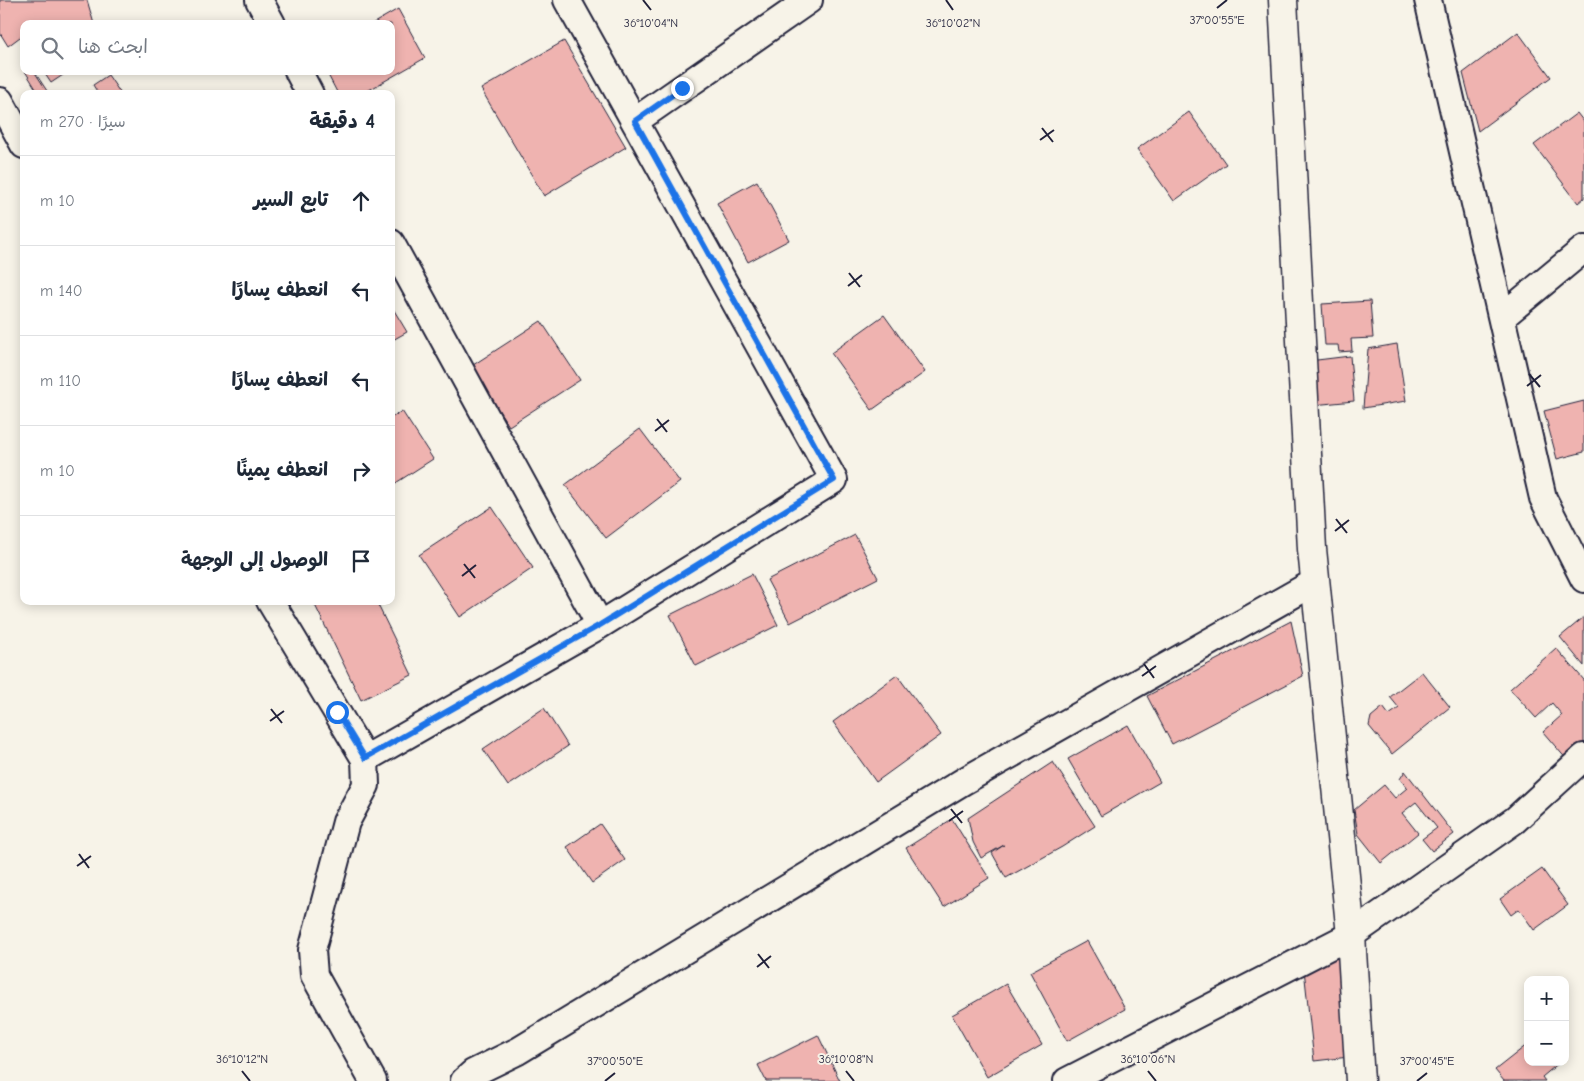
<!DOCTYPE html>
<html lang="ar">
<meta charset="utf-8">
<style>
:root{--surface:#fff;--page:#f6f6f7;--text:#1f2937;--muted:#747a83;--line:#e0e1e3}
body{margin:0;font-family:"Comic Neue","Playpen Sans Arabic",sans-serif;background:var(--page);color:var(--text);direction:rtl}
.controls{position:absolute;right:15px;bottom:15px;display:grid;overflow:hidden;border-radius:10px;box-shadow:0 2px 12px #0003}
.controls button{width:45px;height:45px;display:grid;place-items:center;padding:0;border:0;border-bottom:1px solid var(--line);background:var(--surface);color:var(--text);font:25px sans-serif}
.stop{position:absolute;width:15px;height:15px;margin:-11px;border:4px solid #1a73e8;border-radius:50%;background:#fff}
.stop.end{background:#1a73e8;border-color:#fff;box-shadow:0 1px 5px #0008}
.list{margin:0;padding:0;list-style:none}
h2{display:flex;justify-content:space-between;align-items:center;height:65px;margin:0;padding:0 20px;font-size:21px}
h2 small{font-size:16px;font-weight:400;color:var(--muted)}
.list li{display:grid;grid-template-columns:32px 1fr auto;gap:15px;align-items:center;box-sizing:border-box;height:90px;padding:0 20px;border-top:1px solid var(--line)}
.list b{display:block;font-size:19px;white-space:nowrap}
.list em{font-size:16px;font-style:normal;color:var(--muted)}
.icon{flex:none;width:28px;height:28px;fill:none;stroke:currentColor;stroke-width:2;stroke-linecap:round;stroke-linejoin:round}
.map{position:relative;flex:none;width:1584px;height:1081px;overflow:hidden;direction:ltr}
.search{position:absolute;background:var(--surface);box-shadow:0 2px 12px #0003;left:20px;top:20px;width:375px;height:55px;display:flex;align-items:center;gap:12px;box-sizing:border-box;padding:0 18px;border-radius:10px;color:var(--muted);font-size:19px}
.panel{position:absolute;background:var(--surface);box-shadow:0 2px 12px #0003;left:20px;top:90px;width:375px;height:515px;border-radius:10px;direction:rtl}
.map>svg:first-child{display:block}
.building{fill:#efb3b0;stroke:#22223b}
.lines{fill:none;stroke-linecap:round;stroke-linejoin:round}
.minor-casing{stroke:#22223b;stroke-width:30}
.tertiary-casing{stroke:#22223b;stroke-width:31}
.minor{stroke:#f7f3e8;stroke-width:26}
.tertiary{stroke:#f7f3e8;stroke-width:28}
.route{stroke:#1a73e8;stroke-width:6}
.ticks{fill:none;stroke:#22223b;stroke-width:2}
.ticks-label{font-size:12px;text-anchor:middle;fill:#22223b;stroke:#f7f3e8;stroke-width:4;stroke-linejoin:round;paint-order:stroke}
</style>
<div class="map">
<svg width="1584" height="1081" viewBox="0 0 1584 1081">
<rect width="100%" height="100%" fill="#f7f3e8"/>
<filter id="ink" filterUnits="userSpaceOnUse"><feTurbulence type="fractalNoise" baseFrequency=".02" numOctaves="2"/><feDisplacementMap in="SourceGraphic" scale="10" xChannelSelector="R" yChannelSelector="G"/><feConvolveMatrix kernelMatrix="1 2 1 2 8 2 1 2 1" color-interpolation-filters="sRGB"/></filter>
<g filter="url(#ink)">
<path class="building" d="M0 0H87L94 24H24V43L20 37 8 46 0 33Z
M398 9 425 58 362 94H338L326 71H391V24H372Z
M1518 32 1551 77 1478 131 1463 73Z
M564 41 626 147 544 196 481 89Z
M25 71H34L49 94H39Z
M43 71H69L51 83Z
M108 75 121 94H96L98 93 93 85Z
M1189 112 1226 164 1174 201 1137 149Z
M1577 113 1584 122V198L1578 203 1534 145Z
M757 181 789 240 748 262 717 203Z
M1370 301 1373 338 1351 339 1352 351 1339 352 1338 345H1325L1322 304Z
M392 307 407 332 391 341V308Z
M884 315 925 372 872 410 831 353Z
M541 321 580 380 509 426 470 367Z
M1397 344 1406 401 1363 408 1368 349Z
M1350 356 1354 401 1313 405 1309 361Z
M1584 401V452L1557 459 1544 411Z
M402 411 433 459 391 486V418Z
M640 429 680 482 606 538 565 485Z
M492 507 533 568 460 617 419 555Z
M855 535 878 578 790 623 767 580Z
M752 574 778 625 696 666 670 615Z
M313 601H376L412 675 361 700Z
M1584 617V666L1560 637Z
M1291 621 1303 676 1172 744 1147 696Z
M1556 648 1584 680V747L1568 761 1543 732 1562 715 1552 703 1536 718 1510 689Z
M1422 672 1450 707 1392 754 1369 726 1371 717 1383 707 1389 715 1399 708 1390 697Z
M897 675 941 735 876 782 833 722Z
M544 708 568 746 508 786 483 749Z
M1128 725 1160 782 1101 816 1068 759Z
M1053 762 1095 826 1062 847 1006 878 992 853 1004 845 981 858 973 842 968 818Z
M1405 771 1454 834 1432 851 1422 839 1437 828 1416 802 1402 813 1418 833 1381 863 1358 834 1354 810 1384 785 1395 798 1407 788 1400 779Z
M952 819 989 878 944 907 906 848Z
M600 824 625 860 592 883 567 847Z
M1542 869 1568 905 1534 930 1519 909 1511 915 1500 899Z
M1087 941 1125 1009 1067 1041 1030 972Z
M1338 956 1349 1057 1314 1061 1303 960Z
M1006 984 1042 1045 987 1077 952 1015Z
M818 1035 840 1081H766L758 1065Z
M1528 1044V1062H1560L1542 1077 1545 1081H1504L1495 1070Z"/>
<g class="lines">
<g class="minor-casing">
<path id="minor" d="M259 0 272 24
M1428 0 1543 498 1584 579
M298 71 310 94
M0 101 24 145
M635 121 809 0
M391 243 600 625 834 480 567 0
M1502 317 1584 249
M270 601 365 759 366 785 346 822 312 950 314 975 373 1081
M365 759 600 625
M464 1081 473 1073 518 1051 964 781 1315 582
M1067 1081 1351 935 1515 820 1584 757"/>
</g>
<g class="tertiary-casing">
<path id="tertiary" d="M1283 0 1312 549 1351 935 1360 1081"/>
</g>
<use href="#minor" class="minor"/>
<use href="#tertiary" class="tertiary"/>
</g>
</g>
<g class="lines" filter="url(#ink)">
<path class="route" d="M337 712 365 758 600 625 834 480 635 121 682 88"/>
</g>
<path class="ticks" d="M643 0 651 10M946 0 953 10M1217 8 1227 0M1042 128 1053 142M1040 140 1054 130M849 273 860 287M848 286 862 275M1529 374 1540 387M1527 386 1541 375M657 419 667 432M655 431 669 420M1336 519 1347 533M1335 531 1349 520M464 564 475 578M462 576 476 565M1144 664 1154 678M1142 676 1156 666M271 709 282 723M270 721 284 711M951 809 962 823M949 821 963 811M79 854 89 868M77 866 91 856M758 954 769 968M757 967 771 956M242 1071 250 1081M846 1071 854 1081M1148 1071 1156 1081M605 1081 615 1073M1417 1081 1427 1073"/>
<g class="ticks-label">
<text x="1217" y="24">37°00'55"E</text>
<text x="651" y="27">36°10'04"N</text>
<text x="953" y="27">36°10'02"N</text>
<text x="242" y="1063">36°10'12"N</text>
<text x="846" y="1063">36°10'08"N</text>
<text x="1148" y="1063">36°10'06"N</text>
<text x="615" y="1065">37°00'50"E</text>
<text x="1427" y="1065">37°00'45"E</text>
</g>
</svg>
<div class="controls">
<button>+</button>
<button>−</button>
</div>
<div class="stop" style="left:337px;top:712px"></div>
<div class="stop end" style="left:682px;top:88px"></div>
<div class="search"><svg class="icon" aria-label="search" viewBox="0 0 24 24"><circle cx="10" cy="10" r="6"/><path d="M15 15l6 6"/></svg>ابحث هنا</div>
<section class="panel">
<h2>4 دقيقة<small>سيرًا · 270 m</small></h2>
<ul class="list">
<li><svg class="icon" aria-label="ahead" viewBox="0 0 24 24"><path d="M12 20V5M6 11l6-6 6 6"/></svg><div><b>تابع السير</b></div><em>10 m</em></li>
<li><svg class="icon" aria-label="left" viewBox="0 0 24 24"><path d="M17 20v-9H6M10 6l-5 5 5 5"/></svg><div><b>انعطف يسارًا</b></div><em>140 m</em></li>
<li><svg class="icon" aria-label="left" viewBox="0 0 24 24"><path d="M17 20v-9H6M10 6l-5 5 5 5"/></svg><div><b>انعطف يسارًا</b></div><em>110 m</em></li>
<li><svg class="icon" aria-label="right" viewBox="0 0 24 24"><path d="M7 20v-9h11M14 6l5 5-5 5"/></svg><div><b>انعطف يمينًا</b></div><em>10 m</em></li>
<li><svg class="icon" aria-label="arrive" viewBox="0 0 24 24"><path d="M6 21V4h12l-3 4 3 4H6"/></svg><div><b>الوصول إلى الوجهة</b></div></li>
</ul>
</section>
</div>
